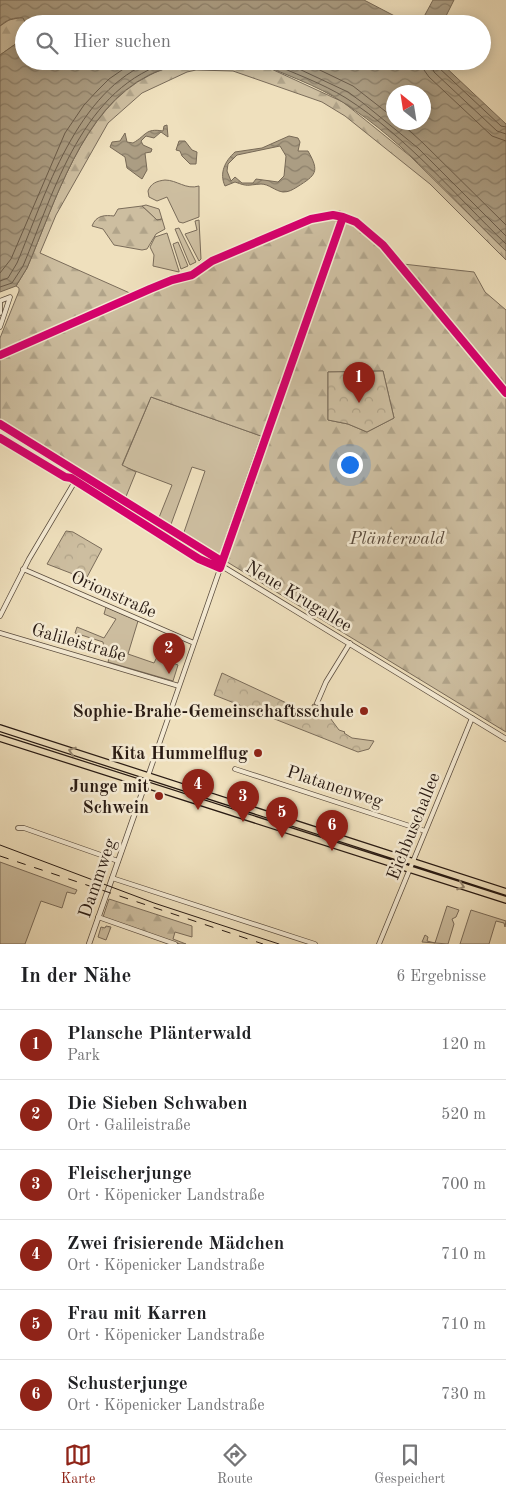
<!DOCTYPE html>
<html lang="de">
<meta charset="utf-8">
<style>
:root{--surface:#fff;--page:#f2f2f2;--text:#202124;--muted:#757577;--line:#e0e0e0;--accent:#8f2418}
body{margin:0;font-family:"Old Standard TT",serif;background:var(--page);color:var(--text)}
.compass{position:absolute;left:386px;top:85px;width:45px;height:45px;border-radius:50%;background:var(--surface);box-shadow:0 2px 12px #0003;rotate:330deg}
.you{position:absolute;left:349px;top:464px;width:18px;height:18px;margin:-12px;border:4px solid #fff;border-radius:50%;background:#1a73e8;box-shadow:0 0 0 8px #1a73e833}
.badge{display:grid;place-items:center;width:32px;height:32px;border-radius:50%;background:var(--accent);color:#fff;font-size:16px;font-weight:700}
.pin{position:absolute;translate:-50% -41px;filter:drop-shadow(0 1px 2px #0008)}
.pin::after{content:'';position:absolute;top:26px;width:18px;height:15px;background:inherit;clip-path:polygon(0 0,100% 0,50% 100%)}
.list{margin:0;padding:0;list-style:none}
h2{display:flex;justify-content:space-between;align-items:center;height:65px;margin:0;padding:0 20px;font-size:21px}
h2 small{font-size:16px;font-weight:400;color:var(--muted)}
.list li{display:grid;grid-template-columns:32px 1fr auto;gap:15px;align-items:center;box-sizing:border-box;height:70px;padding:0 20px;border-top:1px solid var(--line)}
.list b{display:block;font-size:19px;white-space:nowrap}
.list p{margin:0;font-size:16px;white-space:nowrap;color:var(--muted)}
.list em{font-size:16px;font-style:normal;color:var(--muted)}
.icon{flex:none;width:28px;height:28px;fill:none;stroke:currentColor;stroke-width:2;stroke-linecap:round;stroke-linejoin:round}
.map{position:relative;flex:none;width:506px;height:944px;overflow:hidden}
.search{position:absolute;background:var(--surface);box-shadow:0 2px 12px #0003;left:15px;right:15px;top:15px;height:55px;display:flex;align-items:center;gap:12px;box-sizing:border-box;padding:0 18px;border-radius:28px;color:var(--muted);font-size:19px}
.sheet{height:485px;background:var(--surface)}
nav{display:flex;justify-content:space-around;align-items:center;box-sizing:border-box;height:70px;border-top:1px solid var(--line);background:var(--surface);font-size:14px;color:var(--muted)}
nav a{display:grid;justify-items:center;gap:2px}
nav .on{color:var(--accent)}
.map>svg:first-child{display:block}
.green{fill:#cdbea0;stroke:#7a6c5a}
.forest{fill:url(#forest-firs);stroke:#7a6c5a;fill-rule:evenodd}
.park{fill:url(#park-crowns);stroke:#7a6c5a}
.water{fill:url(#water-waves);stroke:#776956;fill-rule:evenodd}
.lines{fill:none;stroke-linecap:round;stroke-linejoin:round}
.shore{stroke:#6a5c4b;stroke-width:1}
.minor-casing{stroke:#5a4c3e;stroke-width:5.5}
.tertiary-casing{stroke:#5a4c3e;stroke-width:6}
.primary-casing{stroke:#281a13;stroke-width:8}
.minor{stroke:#f5ebd4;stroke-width:4}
.tertiary{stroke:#f5ebd4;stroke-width:4.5}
.primary{stroke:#efe0bd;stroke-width:5.5}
.tram{stroke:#281a13;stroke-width:1}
.rail{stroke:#281a13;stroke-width:1;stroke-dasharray:9 9;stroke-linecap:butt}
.cycleway-casing{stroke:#f5ebd4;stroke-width:11}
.cycleway{stroke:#d6006c;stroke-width:8}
.oneway{stroke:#958770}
.poi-dot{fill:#8f2418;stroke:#f5ebd4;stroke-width:2}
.labels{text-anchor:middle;stroke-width:5;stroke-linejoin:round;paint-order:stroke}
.park-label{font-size:18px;font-style:italic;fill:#5a4b3d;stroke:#f5ebd4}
.street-label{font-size:18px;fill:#281a13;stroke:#f5ebd4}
.poi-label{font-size:18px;font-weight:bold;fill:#281a13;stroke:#f5ebd4;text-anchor:end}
</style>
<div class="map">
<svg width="506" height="944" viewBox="0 0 506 944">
<defs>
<pattern id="forest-firs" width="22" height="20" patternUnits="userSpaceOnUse" patternTransform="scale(1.25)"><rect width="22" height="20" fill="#cdbea0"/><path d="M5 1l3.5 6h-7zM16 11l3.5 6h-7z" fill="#b0a389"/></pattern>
<pattern id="park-crowns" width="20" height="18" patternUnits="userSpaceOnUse" patternTransform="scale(1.25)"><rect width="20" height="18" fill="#cdbea0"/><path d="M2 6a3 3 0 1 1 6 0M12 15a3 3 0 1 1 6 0" fill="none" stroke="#b0a389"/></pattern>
<pattern id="water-waves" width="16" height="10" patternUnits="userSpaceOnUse" patternTransform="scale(1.25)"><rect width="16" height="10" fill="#ab9d83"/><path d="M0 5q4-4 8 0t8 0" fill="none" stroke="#8b7f6a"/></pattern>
</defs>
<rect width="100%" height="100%" fill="#efe0bd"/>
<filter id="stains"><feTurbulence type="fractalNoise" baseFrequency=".004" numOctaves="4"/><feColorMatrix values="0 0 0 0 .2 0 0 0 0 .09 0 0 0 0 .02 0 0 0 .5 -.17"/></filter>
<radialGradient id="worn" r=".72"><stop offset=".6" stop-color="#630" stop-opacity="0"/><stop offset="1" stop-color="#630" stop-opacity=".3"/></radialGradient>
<path class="green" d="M165 180C177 180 186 190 199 186V217L183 223 179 222 167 197 157 201 149 197 148 191C151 183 157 181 165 180Z
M146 205 159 209 162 219 157 220 142 206Z
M199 220 201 259 199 261 185 234 197 230 195 221Z
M179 228 196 262 190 265 175 229Z
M167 233 179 271V272L153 266 154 255 150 247 155 237Z
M178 242 188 266 181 269 173 244Z
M151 397 261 436 219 557 183 535 205 471 192 467 170 527 158 520 172 485 122 466Z
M106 607 138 621 128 654 154 663 157 657 178 665 173 681 108 662 111 651 104 647 103 642 75 633 77 627 104 638 116 619 104 614Z
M0 862 77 890 75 894 67 892 62 908 41 901 25 944H0Z
M447 906 459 910 456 917 452 919 454 924 448 944 422 942 425 935 428 937 427 941 435 943Z
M471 910 506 921 505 927 504 923 496 921 489 944H460Z"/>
<path class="forest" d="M23 17 26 24H24L17 43 0 55V26L9 20Z
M193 61H254L343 102 410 156 506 251V260L430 184 345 116 322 102 233 71 196 70 187 72 142 93 108 123 56 215 40 253 132 294 166 280 191 273 220 256 314 215 340 211 387 242 391 251 393 250 400 260 399 261 403 264 474 272 485 292 506 310V732L219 557 261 436 151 397 122 465 136 472 125 499 0 423V338L19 291V288L16 286 27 268C55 203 82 108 150 75 163 68 179 65 193 61ZM383 371 394 418 367 432 348 424 328 420V372Z
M142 206 157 220 162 219 165 229 156 234 147 249 142 250 114 245 103 229 92 226C96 215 105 215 114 216L118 209Z
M109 899 192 926V937L175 932 173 939 186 944H180L103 917Z"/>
<path class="park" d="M383 371 394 418 367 432 348 424 328 420V372Z
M66 531 73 532 102 549 86 579 47 564Z
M222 673 308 713 313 704 322 707 339 730 345 732 344 733 352 738 374 741 369 749 358 752 214 695Z
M106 926 111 927 106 940 98 937 101 927 105 928Z"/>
<path class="water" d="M0 0H364L410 24H26L23 18C14 17 6 20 0 26Z
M433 0H454L442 24H420Z
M24 28V61H193C179 65 163 68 149 75 82 108 55 203 27 268L16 286 0 292V55L17 43Z
M254 61H439L506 124V251C454 201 405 142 344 103 317 85 283 74 254 61ZM394 92H424V122H394Z
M167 125 168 137 161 132 154 138 146 136 141 141 143 145 152 149 151 152 145 153 147 170 142 179 127 168 125 157 110 147 112 142 120 141 125 133 127 142 133 143C147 135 145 128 163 131L164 126Z
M289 136 298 138 300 142 298 151H308C320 172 316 175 297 187 292 190 289 192 283 192 275 191 269 184 261 184 246 185 249 187 235 182L225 186C219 173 225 161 235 152L262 148ZM280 146 286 156 284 176 278 182 256 179 253 183H242L235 177 231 181 227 171 228 164 237 155Z
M179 141H185L192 150 197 152 196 164H190L182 156 180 151 176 150Z"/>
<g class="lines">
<path class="shore" d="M266 61C293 73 322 83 346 98 407 137 455 195 506 244
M282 61 348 92 363 103 418 148 506 236
M301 61 353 86 394 118
M423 61 424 70 429 77 492 136 506 141
M430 61 434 72 497 131 506 134
M436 61 438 67 501 126 506 127
M400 122 423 143 506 225
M0 273 11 259 65 133 84 105 97 91 109 79 135 61
M0 281 8 278 17 263C46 194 76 90 153 61
M0 287 12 283 23 266C55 190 82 86 172 61"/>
<g class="minor-casing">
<path id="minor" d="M0 313V301L10 297 0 327
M23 569 194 643
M0 616 29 559 77 478
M0 633 179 686
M317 703 326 682 350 643
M235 769 425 831
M148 776 221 566
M18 828H24L118 861
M112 878 315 944
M98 917 175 944
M379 944 472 718"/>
</g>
<g class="tertiary-casing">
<path id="tertiary" d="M0 431 506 739
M89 944 148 776"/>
</g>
<g class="primary-casing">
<path id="primary" d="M0 728 506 892
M0 738 506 900"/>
</g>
<use href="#minor" class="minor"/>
<use href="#tertiary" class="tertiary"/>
<use href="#primary" class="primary"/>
<path class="tram" d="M0 845 154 903 279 944"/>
<path class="rail" d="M0 856 263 944"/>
<g class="cycleway-casing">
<path id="cycleway" d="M0 355 150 289 172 280 192 275 212 261 311 219 333 215 343 217 356 222 383 245 506 393
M0 424 218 559
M0 438 65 477 71 478 199 559 220 568 343 217"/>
</g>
<use href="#cycleway" class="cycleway"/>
</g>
<defs><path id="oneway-chevron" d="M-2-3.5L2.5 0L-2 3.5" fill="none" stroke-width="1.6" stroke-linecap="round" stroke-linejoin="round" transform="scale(1.25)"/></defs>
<g class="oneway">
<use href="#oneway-chevron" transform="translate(72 751) rotate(-162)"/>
<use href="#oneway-chevron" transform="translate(461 886) rotate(18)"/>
</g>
<g class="poi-dot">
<circle cx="364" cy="711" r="5"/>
<circle cx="258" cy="753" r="5"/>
<circle cx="159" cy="796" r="5"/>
</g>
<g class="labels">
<g class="park-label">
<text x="397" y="544">Plänterwald</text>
</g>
<g class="street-label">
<text transform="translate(114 594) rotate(24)" y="6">Orionstraße</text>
<text transform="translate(299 596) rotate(31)" y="6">Neue Krugallee</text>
<text transform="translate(79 642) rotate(16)" y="6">Galileistraße</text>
<text transform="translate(335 786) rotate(18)" y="6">Platanenweg</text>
<text transform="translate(413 826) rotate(-68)" y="6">Eichbuschallee</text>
<text transform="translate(97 878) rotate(-71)" y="6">Dammweg</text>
</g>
<g class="poi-label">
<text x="354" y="717">Sophie-Brahe-Gemeinschaftsschule</text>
<text x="248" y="759">Kita Hummelflug</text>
<text x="149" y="792">Junge mit<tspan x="149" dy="21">Schwein</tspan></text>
</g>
</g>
<rect width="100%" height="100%" filter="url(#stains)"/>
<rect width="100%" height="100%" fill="url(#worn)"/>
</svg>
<svg class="compass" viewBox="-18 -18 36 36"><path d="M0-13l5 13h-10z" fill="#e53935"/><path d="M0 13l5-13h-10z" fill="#757577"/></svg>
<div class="you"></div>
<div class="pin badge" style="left:359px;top:403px">1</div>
<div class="pin badge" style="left:169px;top:674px">2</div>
<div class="pin badge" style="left:243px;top:822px">3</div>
<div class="pin badge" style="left:198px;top:810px">4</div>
<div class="pin badge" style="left:282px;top:838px">5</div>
<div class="pin badge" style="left:332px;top:851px">6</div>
<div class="search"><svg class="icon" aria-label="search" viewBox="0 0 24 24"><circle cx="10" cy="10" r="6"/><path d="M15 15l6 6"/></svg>Hier suchen</div>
</div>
<section class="sheet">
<h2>In der Nähe<small>6 Ergebnisse</small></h2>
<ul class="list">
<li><span class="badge">1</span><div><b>Plansche Plänterwald</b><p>Park</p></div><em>120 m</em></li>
<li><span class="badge">2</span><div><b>Die Sieben Schwaben</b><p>Ort · Galileistraße</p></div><em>520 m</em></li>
<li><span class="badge">3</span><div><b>Fleischerjunge</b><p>Ort · Köpenicker Landstraße</p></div><em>700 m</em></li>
<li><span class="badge">4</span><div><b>Zwei frisierende Mädchen</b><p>Ort · Köpenicker Landstraße</p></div><em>710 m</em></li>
<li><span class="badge">5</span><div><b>Frau mit Karren</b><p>Ort · Köpenicker Landstraße</p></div><em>710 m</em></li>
<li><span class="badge">6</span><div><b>Schusterjunge</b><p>Ort · Köpenicker Landstraße</p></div><em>730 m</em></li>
</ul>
</section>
<nav>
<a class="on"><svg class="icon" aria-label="map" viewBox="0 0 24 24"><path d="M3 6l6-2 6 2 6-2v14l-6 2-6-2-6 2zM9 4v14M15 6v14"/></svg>Karte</a>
<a><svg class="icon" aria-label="directions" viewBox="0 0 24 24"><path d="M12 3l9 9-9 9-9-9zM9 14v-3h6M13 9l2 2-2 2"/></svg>Route</a>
<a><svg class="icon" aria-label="saved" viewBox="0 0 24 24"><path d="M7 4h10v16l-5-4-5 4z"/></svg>Gespeichert</a>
</nav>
